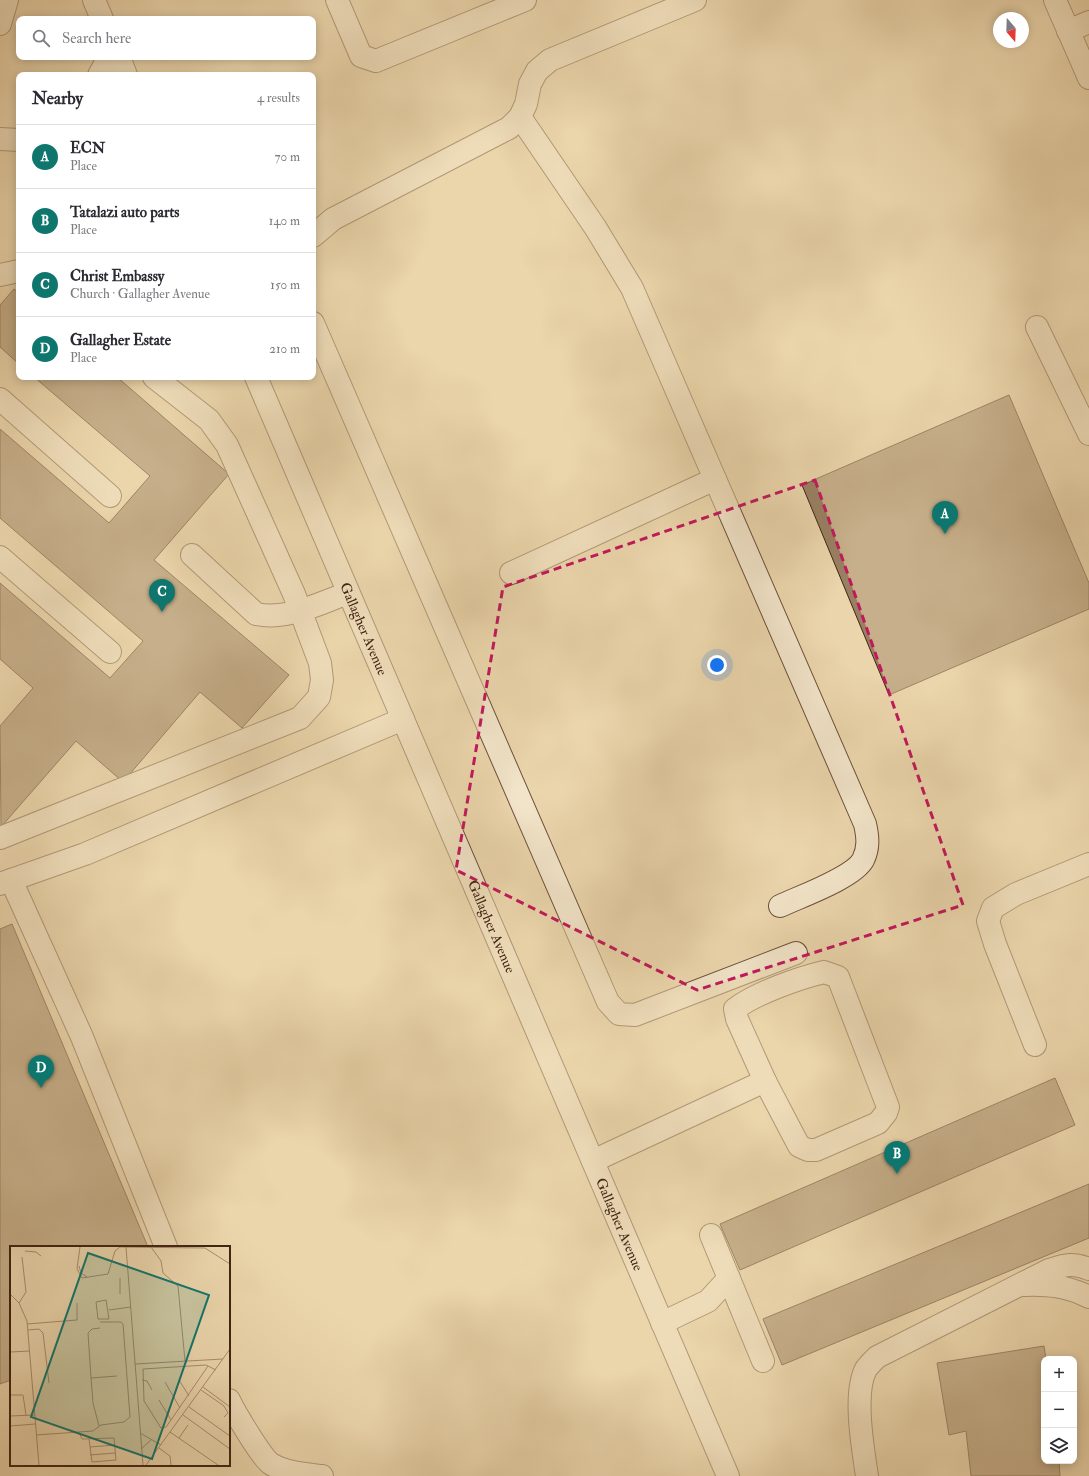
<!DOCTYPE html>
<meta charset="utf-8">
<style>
:root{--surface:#fff;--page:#f7f7f7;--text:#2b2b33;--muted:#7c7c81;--line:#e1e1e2;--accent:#0f766e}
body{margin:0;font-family:"IM FELL Double Pica",serif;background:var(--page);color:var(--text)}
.controls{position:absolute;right:12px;bottom:12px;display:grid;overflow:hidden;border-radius:8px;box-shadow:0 2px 10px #0003}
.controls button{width:36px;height:36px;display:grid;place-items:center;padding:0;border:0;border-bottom:1px solid var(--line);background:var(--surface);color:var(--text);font:20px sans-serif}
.compass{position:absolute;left:993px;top:12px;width:36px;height:36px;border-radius:50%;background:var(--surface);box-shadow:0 2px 10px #0003;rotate:161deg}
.you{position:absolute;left:717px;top:665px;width:14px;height:14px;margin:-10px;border:3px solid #fff;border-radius:50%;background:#1a73e8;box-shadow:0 0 0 6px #1a73e833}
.badge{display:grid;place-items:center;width:26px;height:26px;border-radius:50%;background:var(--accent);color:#fff;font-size:13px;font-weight:700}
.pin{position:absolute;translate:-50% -33px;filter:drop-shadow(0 1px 2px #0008)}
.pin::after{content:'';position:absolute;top:21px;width:14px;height:12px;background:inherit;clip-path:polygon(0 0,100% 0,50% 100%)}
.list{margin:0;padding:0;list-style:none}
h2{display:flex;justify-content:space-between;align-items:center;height:52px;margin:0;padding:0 16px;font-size:17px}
h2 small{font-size:13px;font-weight:400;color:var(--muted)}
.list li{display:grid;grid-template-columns:26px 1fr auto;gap:12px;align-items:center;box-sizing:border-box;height:64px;padding:0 16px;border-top:1px solid var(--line)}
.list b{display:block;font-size:15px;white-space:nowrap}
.list p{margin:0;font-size:13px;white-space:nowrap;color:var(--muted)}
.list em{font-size:13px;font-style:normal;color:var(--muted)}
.icon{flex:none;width:22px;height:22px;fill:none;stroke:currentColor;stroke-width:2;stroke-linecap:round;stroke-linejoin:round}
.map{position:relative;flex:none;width:1089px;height:1476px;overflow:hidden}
.search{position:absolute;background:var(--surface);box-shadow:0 2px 10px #0003;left:16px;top:16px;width:300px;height:44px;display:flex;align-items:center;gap:10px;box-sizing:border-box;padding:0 14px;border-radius:8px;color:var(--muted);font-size:15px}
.panel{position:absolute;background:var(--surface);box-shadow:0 2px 10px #0003;left:16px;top:72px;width:300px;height:308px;border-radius:8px}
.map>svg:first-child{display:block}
.building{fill:#998063;stroke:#412413}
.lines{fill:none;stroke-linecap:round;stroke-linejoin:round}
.minor-casing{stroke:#6c5039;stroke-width:24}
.minor{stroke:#f2e4c9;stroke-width:22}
.marked{fill:none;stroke:#c2185b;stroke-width:3;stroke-dasharray:8 5;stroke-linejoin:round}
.labels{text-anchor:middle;stroke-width:3;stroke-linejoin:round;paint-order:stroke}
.street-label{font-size:14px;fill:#412413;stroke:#f2e4c9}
.inset-road{fill:none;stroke:#a78e6f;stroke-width:1}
.view{fill:#0f766e;fill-opacity:0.15;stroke:#0f766e;stroke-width:2}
.inset-edge{fill:none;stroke:#412413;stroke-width:2}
</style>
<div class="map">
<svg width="1089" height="1476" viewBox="0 0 1089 1476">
<rect width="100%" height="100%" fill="#ebd5ac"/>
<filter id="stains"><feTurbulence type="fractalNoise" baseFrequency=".005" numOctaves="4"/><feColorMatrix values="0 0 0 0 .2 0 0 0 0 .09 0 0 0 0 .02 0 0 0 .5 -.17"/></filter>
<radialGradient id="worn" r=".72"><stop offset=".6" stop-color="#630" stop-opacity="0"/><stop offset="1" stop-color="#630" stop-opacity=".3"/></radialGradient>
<path class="building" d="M14 289 19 293V364L0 347V305Z
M34 377H117L229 474 154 560 289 675 242 728 200 692 123 782 76 741 1 827 0 726 33 688 0 659V583L110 678 143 641 0 518V429L109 523 150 476Z
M1009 395 1089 583V609L889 695 802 485Z
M12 924 148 1247H11V1380L0 1384V929Z
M1055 1078 1075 1125 740 1270 720 1224Z
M1089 1184V1238L782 1365 763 1319Z
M1044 1346 1046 1359H1044V1461H1059L1060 1476H971L966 1431 949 1435 937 1363Z"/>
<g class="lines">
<g class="minor-casing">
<g id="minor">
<path d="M94 0 102 19"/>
<path d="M337 0 361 56 376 61 525 0"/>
<path d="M1055 0 1089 78"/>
<path d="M0 24 7 0"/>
<path d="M1068 31 1089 22"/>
<path d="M119 57 126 75"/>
<path d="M99 75 109 57"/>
<path d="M0 139 19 140"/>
<path d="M313 236 333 219 509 128 520 117 526 104 530 84 537 71 550 60 695 0"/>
<path d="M0 275 19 271"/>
<path d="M313 323 608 1002 619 1014 635 1015 796 953"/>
<path d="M1037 327 1089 434"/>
<path id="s1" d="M256 377 728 1476"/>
<path d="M0 399 110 496"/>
<path d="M715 479 865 824C868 837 869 848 863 860 853 878 799 897 780 906"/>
<path d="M192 555 256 614C286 621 320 603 348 593"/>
<path d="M0 557 110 652"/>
<path d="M511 573 715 479 632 288 595 227 520 117"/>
<path d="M0 838 300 718 319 697 322 680 320 663 294 594 227 445 209 420 154 377"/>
<path d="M11 880 82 1037 166 1247"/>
<path d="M0 884 85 854 403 719"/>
<path d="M824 972 838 977 888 1107 886 1113 878 1123 816 1150H808L799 1146 765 1081 737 1019 735 1009C756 993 799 978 824 972Z"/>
<path d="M1035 1045 995 944 988 921 993 908 1016 894 1089 864"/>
<path d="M593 1161 765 1081"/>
<path d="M711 1235 763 1361"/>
<path d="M1024 1285C1048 1284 1067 1286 1089 1297"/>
<path d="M662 1323 708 1301 729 1278"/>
<path d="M229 1400C234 1411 263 1460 271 1464 287 1473 305 1474 322 1476"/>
<path d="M867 1476C863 1449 853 1393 866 1369 869 1365 873 1361 877 1357L1049 1270C1065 1265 1072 1262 1089 1269"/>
</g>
</g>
<use href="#minor" class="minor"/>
</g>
<path d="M0 0H1089V1476H0ZM815 480 963 905 697 990 456 870 503 587Z" fill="#ebd5ac" fill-opacity=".55" fill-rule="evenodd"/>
<path class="marked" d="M815 480 963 905 697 990 456 870 503 587Z"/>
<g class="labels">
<g class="street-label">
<text dy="5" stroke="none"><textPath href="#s1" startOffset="274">Gallagher Avenue</textPath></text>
<text dy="5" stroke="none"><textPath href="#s1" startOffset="598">Gallagher Avenue</textPath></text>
<text dy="5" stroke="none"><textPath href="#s1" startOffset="922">Gallagher Avenue</textPath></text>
</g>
</g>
<g transform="translate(10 1246)">
<rect width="220" height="220" fill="#ebd5ac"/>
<path class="inset-road" d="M70 1 67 23 72 32 98 28 105 5 110 1 195 2 220 18M116 1 133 219M141 1 151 15 153 27 168 40 175 115M15 5 26 6 31 10M69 20 71 27 77 31M110 32V48M0 48 9 57 17 75 29 219M96 54 99 73H88L86 56ZM9 57 16 46 12 11M99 64 121 61M17 78 67 74V57M18 84 29 83 33 87 39 137M0 106 20 105M125 118 213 113M198 120 161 174 156 181 151 182 134 155 133 123 196 119 206 124M81 132 78 87 82 83 90 82M132 134 137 135 142 144M169 134 179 150M155 136 170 162M193 141 220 161M191 144 214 160 218 167 214 171M0 149H13L16 169M149 154 161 174M179 161 220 190M173 169 220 203M0 170 25 169M0 180 25 178M89 180 83 157 81 132 107 130M69 186 72 193 103 192H104L106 214 82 216 79 193M160 186 208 219M130 187 151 199M26 189 83 185 91 179 114 176 120 171 113 78 111 76H90M169 192 178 179M80 201 105 199M149 202 160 210 161 219M131 203 141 194M80 209 105 207M136 219 220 103"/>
<path class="view" d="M78 7 199 49 142 213 21 171Z"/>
<rect width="220" height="220" class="inset-edge"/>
</g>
<rect width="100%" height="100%" filter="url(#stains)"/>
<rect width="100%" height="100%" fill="url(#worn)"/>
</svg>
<div class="controls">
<button>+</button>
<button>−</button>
<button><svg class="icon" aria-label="layers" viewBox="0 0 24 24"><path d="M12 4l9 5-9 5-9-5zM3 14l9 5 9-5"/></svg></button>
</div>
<svg class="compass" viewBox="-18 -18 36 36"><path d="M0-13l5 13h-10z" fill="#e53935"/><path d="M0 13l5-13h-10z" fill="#7c7c81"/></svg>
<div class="you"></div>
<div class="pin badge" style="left:945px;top:534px">A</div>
<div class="pin badge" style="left:897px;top:1174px">B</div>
<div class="pin badge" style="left:162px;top:612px">C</div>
<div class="pin badge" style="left:41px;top:1088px">D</div>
<div class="search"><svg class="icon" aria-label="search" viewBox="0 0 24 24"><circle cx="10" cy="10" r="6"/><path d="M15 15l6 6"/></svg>Search here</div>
<section class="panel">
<h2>Nearby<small>4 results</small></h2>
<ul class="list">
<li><span class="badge">A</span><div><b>ECN</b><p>Place</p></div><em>70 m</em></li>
<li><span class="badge">B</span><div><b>Tatalazi auto parts</b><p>Place</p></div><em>140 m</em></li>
<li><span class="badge">C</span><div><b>Christ Embassy</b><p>Church · Gallagher Avenue</p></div><em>150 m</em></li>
<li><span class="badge">D</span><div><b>Gallagher Estate</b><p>Place</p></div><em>210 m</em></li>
</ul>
</section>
</div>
